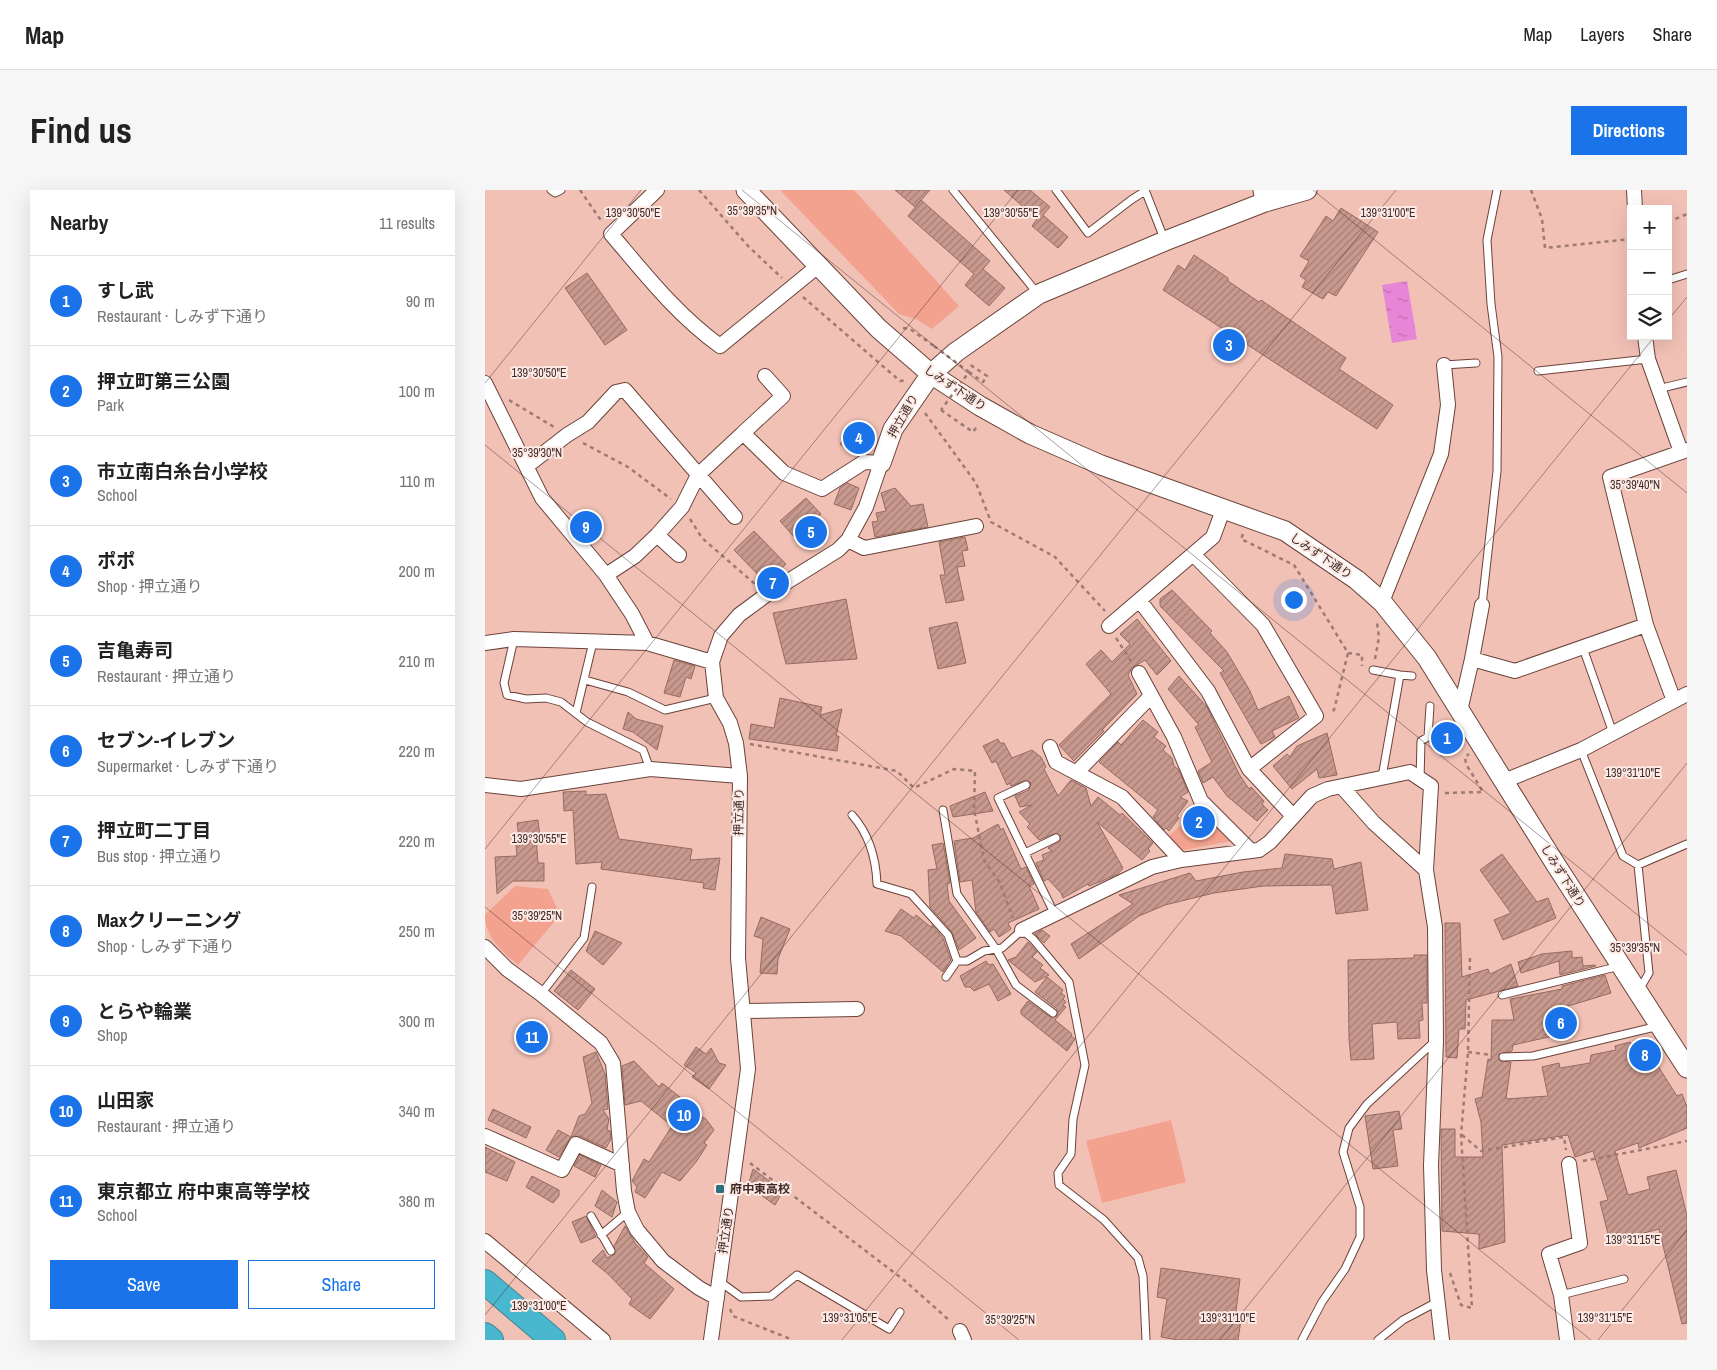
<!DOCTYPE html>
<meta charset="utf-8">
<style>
:root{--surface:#fff;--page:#f6f6f6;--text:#222;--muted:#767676;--line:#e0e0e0;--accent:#1a73e8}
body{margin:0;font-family:"Archivo Narrow","Noto Sans JP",sans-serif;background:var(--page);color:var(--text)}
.controls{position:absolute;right:15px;top:15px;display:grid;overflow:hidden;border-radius:0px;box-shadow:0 5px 20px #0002}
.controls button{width:45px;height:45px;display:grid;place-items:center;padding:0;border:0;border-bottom:1px solid var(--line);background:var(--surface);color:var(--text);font:25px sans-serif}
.you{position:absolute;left:808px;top:409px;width:18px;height:18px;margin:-12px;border:4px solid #fff;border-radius:50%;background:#1a73e8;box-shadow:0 0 0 8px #1a73e833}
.badge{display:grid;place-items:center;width:32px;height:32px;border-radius:50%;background:var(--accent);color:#fff;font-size:16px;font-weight:700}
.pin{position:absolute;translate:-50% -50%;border:2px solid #fff;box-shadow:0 1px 5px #0006}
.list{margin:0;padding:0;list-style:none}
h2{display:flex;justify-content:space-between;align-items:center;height:65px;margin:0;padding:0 20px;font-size:21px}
h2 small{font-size:16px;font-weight:400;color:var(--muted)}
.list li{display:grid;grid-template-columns:32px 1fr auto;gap:15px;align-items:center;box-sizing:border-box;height:90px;padding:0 20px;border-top:1px solid var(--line)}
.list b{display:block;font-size:19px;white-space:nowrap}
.list p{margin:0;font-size:16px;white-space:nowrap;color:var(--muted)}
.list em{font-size:16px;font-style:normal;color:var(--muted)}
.actions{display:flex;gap:10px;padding:15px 20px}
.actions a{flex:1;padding:11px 0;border:1px solid var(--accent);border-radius:0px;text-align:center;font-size:18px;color:var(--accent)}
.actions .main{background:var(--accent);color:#fff}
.icon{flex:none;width:28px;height:28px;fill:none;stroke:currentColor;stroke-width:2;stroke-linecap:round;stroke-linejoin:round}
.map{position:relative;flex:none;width:1202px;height:1150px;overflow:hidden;border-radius:0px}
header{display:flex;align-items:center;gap:30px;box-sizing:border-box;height:70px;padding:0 25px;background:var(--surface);border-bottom:1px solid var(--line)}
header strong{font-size:24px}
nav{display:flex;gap:28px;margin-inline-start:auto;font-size:18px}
.intro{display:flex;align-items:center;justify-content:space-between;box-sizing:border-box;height:120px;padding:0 30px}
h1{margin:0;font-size:35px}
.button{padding:12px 22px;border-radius:0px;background:var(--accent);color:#fff;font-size:18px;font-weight:700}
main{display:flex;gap:30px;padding:0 30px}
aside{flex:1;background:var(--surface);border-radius:0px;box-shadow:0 5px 20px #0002}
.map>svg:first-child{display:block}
.green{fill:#f3a28f}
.water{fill:url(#water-ripples)}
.building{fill:url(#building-hatch);stroke:#966b61}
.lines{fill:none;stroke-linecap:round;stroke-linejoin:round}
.lane-casing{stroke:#6b433a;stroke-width:9}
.street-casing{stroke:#6b433a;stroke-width:16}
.secondary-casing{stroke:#6b433a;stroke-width:21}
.highway-casing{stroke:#458693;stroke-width:26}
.path{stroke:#9d7b73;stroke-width:2.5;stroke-dasharray:4 4;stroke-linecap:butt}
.lane{stroke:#fff;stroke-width:7}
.street{stroke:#fff;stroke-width:14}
.secondary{stroke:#fff;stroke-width:19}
.highway{stroke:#49b7cd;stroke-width:24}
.path-bridge{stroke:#9d7b73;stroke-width:2.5;stroke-dasharray:4 4;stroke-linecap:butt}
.ticks{fill:none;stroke:#3e2b27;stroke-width:1;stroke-opacity:0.45}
.poi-dot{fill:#2a707e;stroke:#feeae5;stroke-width:2}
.labels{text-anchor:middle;stroke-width:4;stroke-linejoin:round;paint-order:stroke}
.street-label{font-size:12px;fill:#3e2b27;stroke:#feeae5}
.poi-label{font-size:12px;font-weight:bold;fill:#3e2b27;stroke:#feeae5;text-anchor:start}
.ticks-label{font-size:12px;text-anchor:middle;fill:#3e2b27;stroke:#feeae5;stroke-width:4;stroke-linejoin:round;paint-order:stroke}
</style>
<header>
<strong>Map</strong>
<nav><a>Map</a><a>Layers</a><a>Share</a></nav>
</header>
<div class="intro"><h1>Find us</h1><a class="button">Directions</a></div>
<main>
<aside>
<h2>Nearby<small>11 results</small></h2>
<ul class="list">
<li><span class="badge">1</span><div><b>すし武</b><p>Restaurant · しみず下通り</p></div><em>90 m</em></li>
<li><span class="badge">2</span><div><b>押立町第三公園</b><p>Park</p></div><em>100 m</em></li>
<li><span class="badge">3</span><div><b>市立南白糸台小学校</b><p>School</p></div><em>110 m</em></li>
<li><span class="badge">4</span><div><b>ポポ</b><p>Shop · 押立通り</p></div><em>200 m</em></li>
<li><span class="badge">5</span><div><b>吉亀寿司</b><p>Restaurant · 押立通り</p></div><em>210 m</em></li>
<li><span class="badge">6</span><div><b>セブン-イレブン</b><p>Supermarket · しみず下通り</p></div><em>220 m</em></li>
<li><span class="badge">7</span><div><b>押立町二丁目</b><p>Bus stop · 押立通り</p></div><em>220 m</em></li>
<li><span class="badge">8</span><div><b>Maxクリーニング</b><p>Shop · しみず下通り</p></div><em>250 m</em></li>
<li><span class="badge">9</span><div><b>とらや輪業</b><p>Shop</p></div><em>300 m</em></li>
<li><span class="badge">10</span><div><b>山田家</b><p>Restaurant · 押立通り</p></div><em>340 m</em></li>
<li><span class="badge">11</span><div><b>東京都立 府中東高等学校</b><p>School</p></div><em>380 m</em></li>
</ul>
<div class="actions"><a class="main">Save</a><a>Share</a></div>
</aside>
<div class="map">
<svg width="1202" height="1150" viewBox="0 0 1202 1150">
<defs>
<pattern id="water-ripples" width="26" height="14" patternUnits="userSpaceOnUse" patternTransform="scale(1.25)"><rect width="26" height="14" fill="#e786d7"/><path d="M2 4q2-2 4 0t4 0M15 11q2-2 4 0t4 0" fill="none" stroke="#bd6eae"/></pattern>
<pattern id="building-hatch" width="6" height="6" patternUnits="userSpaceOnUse" patternTransform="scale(1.25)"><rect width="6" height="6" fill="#c8998e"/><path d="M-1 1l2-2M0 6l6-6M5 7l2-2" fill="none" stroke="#a47d74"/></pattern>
</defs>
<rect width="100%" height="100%" fill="#f2c1b6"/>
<path class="green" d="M295 0H369L474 116 447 139 431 129 414 124Z
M715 617 747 651 693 661 683 647Z
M30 696 63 699 75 725 33 775C17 762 0 747 0 725Z
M686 930 701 992 617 1013 601 951Z"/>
<path class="water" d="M922 91 932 149 907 153 897 95Z"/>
<path class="building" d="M410 0H445L430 17Z
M519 0H545L565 17 558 25 583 47 573 58 547 36 552 29Z
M436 10 505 71 498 79 520 98 504 116 480 95 489 84 423 26Z
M856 18 893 42 851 106 843 102 838 109 817 97 821 90 815 86 824 71 815 66 841 26 848 31Z
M709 65 743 88V91L774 112 776 110 861 168 854 179 908 215 892 239 678 100 693 75 700 80Z
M102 83 142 140 120 155 80 98Z
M369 236 382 253 368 263 355 254Z
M362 293 374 298 366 320 349 314 355 298Z
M410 298 426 316 438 314 443 337 390 347 387 332 393 331 391 323 401 321 396 303Z
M321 308 336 324 310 348 295 331Z
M269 341 301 374 281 393 249 360Z
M480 347 483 360 477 361 480 376 472 377 479 410 461 413 455 385H460L454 352Z
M687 400 727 441 725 443 742 462 765 501 773 520 804 506 814 528 787 541 790 547 776 554 735 483 739 481 675 416V409Z
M361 409 372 469 301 474 288 423Z
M652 429 686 471 672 485 660 470 647 478 643 485 652 504 617 540 619 541 589 571 574 555 626 504 601 474 616 460 627 472 645 454 635 444Z
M472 432 481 473 453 479 444 438Z
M189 470 210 476 206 489 201 487 195 507 179 503Z
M694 486 722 517 754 584 764 599 766 597 779 611 777 614 783 620 772 631 742 606 728 587 718 593 713 581 727 572 710 537 714 535 683 499Z
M295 508 337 517 335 525 357 519 351 546H354L352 561 264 549 266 534 289 538Z
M143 522 151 529 178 536 172 560 148 542 138 539Z
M658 530 673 542 669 547 681 556 678 560 687 568 689 576 694 580 703 602 695 607 703 611 692 626 694 628 684 641 681 638 679 640 668 627 673 620 614 572 633 552 636 555Z
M842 543 852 585 834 588 832 579 807 599 788 576 802 564 805 567 812 556Z
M513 549 515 553H519L527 568 547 560 556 567 561 577 559 579 573 606 586 590 601 598 606 616 613 607 635 625 637 623 668 653 663 659 665 661 657 670 612 632 638 678 633 684 617 691 604 696 603 694 578 708 576 703 563 689 559 691 551 673 559 670 557 665 567 661 563 658 575 651 576 646 571 643 554 650 542 637 545 634 534 622 547 615 535 617 530 606 544 600 546 593 541 590 526 596 525 593 522 595 511 571 507 573 498 556Z
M101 601V605L121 604 134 649 207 659 205 670 235 668 230 700 218 698 219 693 116 679 117 672 91 674 88 620 79 621 78 602Z
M500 602 508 621 468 627 465 616Z
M53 630 55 647 51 648 53 673H59V691H28L12 704 10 667 32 666 31 654H35L32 633Z
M513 634 516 640 518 638 536 679 541 677 549 694 544 696 554 719 523 733 526 739 514 747 509 739 505 742 491 722 487 690 475 692 469 651 488 648Z
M458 653 465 693 462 694 464 711 491 748 474 760 467 742 445 717 443 680 452 679 447 655Z
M800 664 847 669 849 679 876 672 883 720 851 724 847 695 778 696 729 703 680 715 654 726 594 769 586 754 648 714 634 705 705 683 711 691 758 682 797 678Z
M1017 664 1052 712 1063 708 1071 728 1018 750 1009 730 1026 723 995 680Z
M416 719 429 728 431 725 447 738V735L458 748 466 770 458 782 416 746 400 741Z
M276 727 305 739 293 769 292 784 275 783 278 749 269 746Z
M960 733H975L977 787 1003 779 1005 784 1026 774 1033 796 981 810 980 839H974L972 868 961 867Z
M557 740 565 746 559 753 550 744Z
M110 741 137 753 118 775 101 761Z
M543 752 552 762 547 767 558 775 555 778 564 785 550 792 523 770 531 767Z
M1087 761V768L1097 767 1098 776 1110 775 1111 776 1075 785 1074 771 1036 783 1033 772 1057 764Z
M929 765H942V813H937L938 830 934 831 935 848 913 849 912 832 887 834 889 869 866 870 864 849 863 770 929 768Z
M501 771 504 775 508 774 526 804 513 811 504 794 489 801 485 797H480L475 786Z
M86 780 110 799 93 820 69 801Z
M1120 785 1126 803 1080 817 1086 842 1028 855 1027 861 1014 864 1015 871 1026 872 1021 909 1063 906 1057 877 1074 873 1075 878 1105 873 1106 865 1131 860 1130 856 1145 852 1148 862 1159 854 1192 906 1197 904 1202 917V938L1154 958 1153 953 1130 961 1143 1005 1165 999 1162 987 1191 980 1202 1026V1133L1197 1134 1174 1039 1125 1052 1115 1012 1123 1010 1108 961 1090 967 1083 945 1017 955 1020 1052 994 1059V1044L957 1041 956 939H970V967H998L996 932 990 909 997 907 1003 869 1006 870 1007 830H1029L1025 809 1077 799V796Z
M562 787 578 800 576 803 580 806 578 809 581 812 578 815 581 817 570 830 587 844 586 846 590 849 582 861 536 824V820L543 811 565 827 572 826V819L550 802Z
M211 857 221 864 226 858 234 873 241 875 224 899 207 887 211 883 199 875Z
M111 862 120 884 123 919 118 920 124 929 122 940 125 941 126 949 121 958 95 946 86 947 94 926 100 924 107 913 98 867Z
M149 871 174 897 177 893 213 921 211 923 221 929 229 940 219 953 222 955 211 972 195 991 177 982 160 1008 150 1002 152 997 147 991 159 969 164 972 187 936 156 911 140 915 137 876Z
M8 919 46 937 41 948 3 930Z
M914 921 917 939 908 940 913 976 888 979 880 926Z
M73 940 86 947 74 967 61 960Z
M0 957 30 972 22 991 0 982Z
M95 965 116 975 110 987 89 976Z
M268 979 298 1001 290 1015 263 996Z
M47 986 74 1000V1006L68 1013 41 997Z
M117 1000 132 1012 127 1027 110 1016Z
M101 1026 111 1047 96 1053 87 1032Z
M140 1036 150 1053 163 1067 159 1073 189 1099 165 1129 144 1114 147 1109 123 1084 107 1071 118 1060 122 1068 130 1064 129 1056Z
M676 1078 755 1089 750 1129 756 1130 753 1150H693L676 1147 682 1109 672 1107Z"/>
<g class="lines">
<g class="lane-casing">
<path id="lane" d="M66 0 70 3 76 0
M468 0 553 104
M571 0 603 43 646 10 660 1
M660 0 680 51
M1183 90 1202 84
M959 175 991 173
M1053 181 1163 169
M1173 199 1202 192
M997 415 1012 281 1013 167 1006 114 1002 50 1012 0
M29 449 19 493 22 505 41 509 61 508 76 512 102 532 158 560 165 579
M1098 458 1128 543
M888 480 915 485 897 587
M915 485 927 486
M100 490 143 502 180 520 231 508
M91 523 108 452
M1096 560 1138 666 1153 675 1202 654
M935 590 936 551 943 547 945 516
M541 595 513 608 570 725
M458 620 472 704 511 759 531 795 568 823
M367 625C385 645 391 668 392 694L426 704 463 745 472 771
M540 663 571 648
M1153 675 1164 783 1154 800
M461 787 472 771H482L499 761 517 758 537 740 548 749 584 792 600 875 588 929 586 964 573 983 574 995 619 1030 653 1068 658 1086 661 1150
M56 804 99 748 107 697
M1017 805 1135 776
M1018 867 1048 866 1174 836
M106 1026 126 1061
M116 1045 143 1022
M234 1091 256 1107 286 1106 312 1085 404 1139 415 1122
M1076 1105 1139 1089
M817 1150 837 1112 860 1079 875 1047V1017L858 962 864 938 882 914 950 851
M893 1150 918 1130 952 1112"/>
</g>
<g class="street-casing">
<path id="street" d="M172 0 126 44C160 84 192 125 235 156L333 76
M1149 0 1150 19
M1160 146 1163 169 1196 262
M0 193 57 308 121 385 147 424 162 453 227 472
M42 276 82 245 103 232 131 202 140 200 250 327
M172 345 194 365
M363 350 379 358 491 336
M709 365 778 435 831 526 764 579
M121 385 150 366 172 345 197 317 213 285 258 243
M655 411 723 501 764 579 808 626
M897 412 956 264 963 215 959 175
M624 436 728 347 738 320
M0 453 29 449 162 453
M987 469 1030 481 1161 435
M654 483 689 547 716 611 765 660
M1189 511 1161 435 1125 287 1202 260
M975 521 987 469 997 415
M565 557 571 572 637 607 696 670
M592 582 665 507
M1019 591 1096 560 1202 504
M0 595 36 599 165 579 255 586
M857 597 889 633 941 680
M537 740 667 677 696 670 774 660 785 652 827 606 843 599 925 582 946 596 941 680 950 737 951 851 946 975 949 1080 957 1150
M0 757 22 779 56 804 116 853 128 873 139 1001 143 1022 152 1040 178 1071 214 1098 232 1108
M259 821 372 819
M0 946 77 980 91 954 137 975
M0 1051 118 1150
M475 1141 479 1150
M226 1150 263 879 253 768 255 586 251 553 245 533 231 508 227 472 236 446 254 425 281 405 353 360 363 350 381 317 396 273 379 272 337 299 299 283 258 243 298 206 280 186
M1082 1150 1076 1105 1064 1064 1095 1053 1084 974"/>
</g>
<g class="secondary-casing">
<path id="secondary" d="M261 0 394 139 446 184 495 216 545 244 616 275 800 341 872 390 897 412 942 468 1071 675 1202 878
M780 12 822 0
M396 273 408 239 446 184 471 162 554 104 680 51 780 12 778 0"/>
</g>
<g class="highway-casing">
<path id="highway" d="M0 1092 68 1150
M0 1145 6 1150"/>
</g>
<path class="path" d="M95 0 117 32
M214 0 264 57 297 88
M1046 0 1057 29 1060 58 1146 49
M1183 32 1202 24
M318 107 415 191 421 190
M418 138 425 139 449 156
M484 182 498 192 502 186 484 174
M24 210 69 237
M456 220 488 242 493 235
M440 223 491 293 506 332 570 367 620 421
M98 253 143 277 186 309
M205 329 217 348 271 395
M758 344 756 349 809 375 863 463 849 520 844 522
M631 448 646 471
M863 463 877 465V476
M890 469 894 447 892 433
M265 554 412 581 429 598 469 579 490 581 489 619 499 670 515 693 528 728
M960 603 998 602 981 574 980 567 984 564
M983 862 1007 865
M977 945 996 961 1079 947 1081 960
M1098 971 1202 951
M265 973 419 1090 465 1131
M965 1083 976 1115 987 1118 976 945 983 862 985 765
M245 1119 248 1126 308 1150"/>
<use href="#lane" class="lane"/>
<use href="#street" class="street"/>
<use href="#secondary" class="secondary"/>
<use href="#highway" class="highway"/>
<path class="path-bridge" d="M449 156 484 182 456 220"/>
</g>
<path class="ticks" d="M257 0 1202 765M828 0 1202 303M1183 130 1202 107M0 193 156 0M0 255 1106 1150M0 659 533 0M0 717 534 1150M0 1125 911 0M357 1150 1170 146M735 1150 1202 573M1113 1150 1202 1040"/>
<rect class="poi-dot" x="230" y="994" width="10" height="10" rx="2.5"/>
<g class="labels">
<g class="street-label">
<text transform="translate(470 198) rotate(34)" y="4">しみず下通り</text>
<text transform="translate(418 226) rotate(-60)" y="4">押立通り</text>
<text transform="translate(836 366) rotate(34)" y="4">しみず下通り</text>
<text transform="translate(254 622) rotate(-89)" y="4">押立通り</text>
<text transform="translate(1078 686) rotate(58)" y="4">しみず下通り</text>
<text transform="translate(241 1040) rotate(-82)" y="4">押立通り</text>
</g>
<g class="poi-label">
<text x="245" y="1003">府中東高校</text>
</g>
</g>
<g class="ticks-label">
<text x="267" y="25">35°39'35"N</text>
<text x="148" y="27">139°30'50"E</text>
<text x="526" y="27">139°30'55"E</text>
<text x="903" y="27">139°31'00"E</text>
<text x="54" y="187">139°30'50"E</text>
<text x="52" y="267">35°39'30"N</text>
<text x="1150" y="299">35°39'40"N</text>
<text x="1148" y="587">139°31'10"E</text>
<text x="54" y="653">139°30'55"E</text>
<text x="52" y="730">35°39'25"N</text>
<text x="1150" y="762">35°39'35"N</text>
<text x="1148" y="1054">139°31'15"E</text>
<text x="54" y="1120">139°31'00"E</text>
<text x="365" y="1132">139°31'05"E</text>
<text x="743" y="1132">139°31'10"E</text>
<text x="1120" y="1132">139°31'15"E</text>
<text x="525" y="1134">35°39'25"N</text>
</g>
</svg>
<div class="controls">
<button>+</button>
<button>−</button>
<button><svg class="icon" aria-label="layers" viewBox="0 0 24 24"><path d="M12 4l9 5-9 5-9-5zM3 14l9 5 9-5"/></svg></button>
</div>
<div class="you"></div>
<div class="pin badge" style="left:962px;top:548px">1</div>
<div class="pin badge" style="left:714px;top:632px">2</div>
<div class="pin badge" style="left:744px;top:155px">3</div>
<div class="pin badge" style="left:374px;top:248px">4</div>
<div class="pin badge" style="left:326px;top:342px">5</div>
<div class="pin badge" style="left:1076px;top:833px">6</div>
<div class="pin badge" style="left:288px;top:393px">7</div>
<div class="pin badge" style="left:1160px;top:865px">8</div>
<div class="pin badge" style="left:101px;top:337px">9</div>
<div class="pin badge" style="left:199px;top:925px">10</div>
<div class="pin badge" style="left:47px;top:847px">11</div>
</div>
</main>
